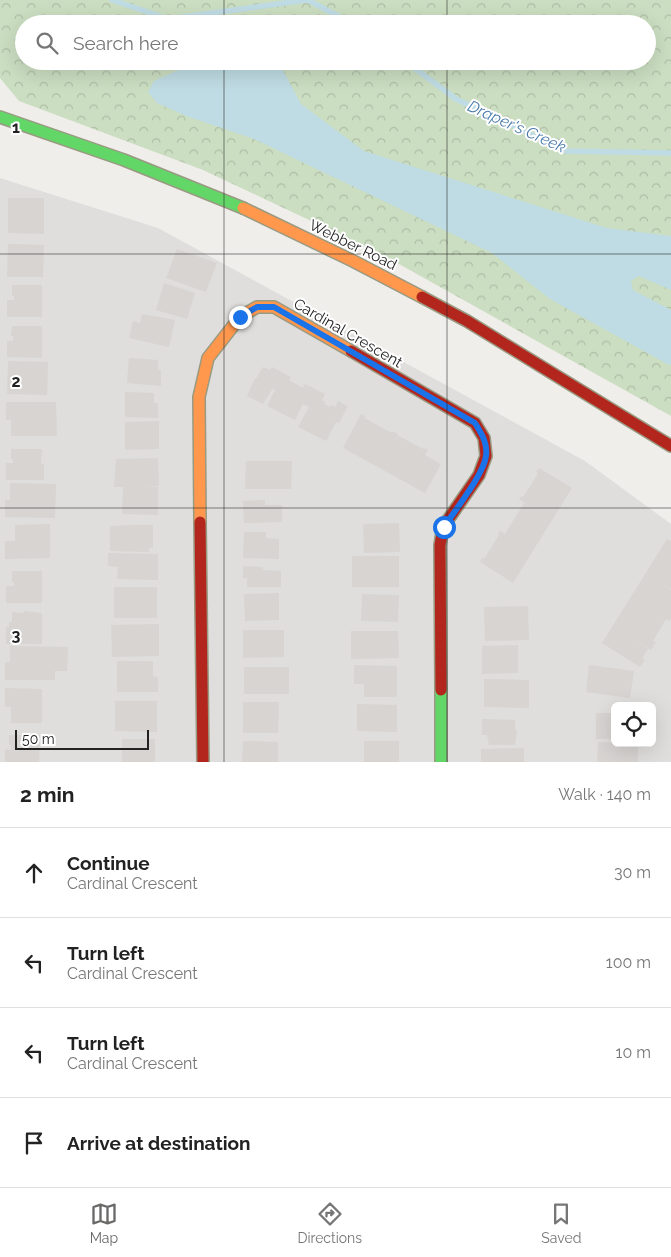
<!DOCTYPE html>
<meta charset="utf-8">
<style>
:root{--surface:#fff;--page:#f6f6f6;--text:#222;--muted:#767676;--line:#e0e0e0;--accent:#6a6968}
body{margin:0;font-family:Raleway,sans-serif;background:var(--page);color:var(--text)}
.controls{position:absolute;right:15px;bottom:15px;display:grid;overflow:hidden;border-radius:8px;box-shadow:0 5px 20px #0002}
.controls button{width:45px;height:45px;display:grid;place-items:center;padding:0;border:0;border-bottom:1px solid var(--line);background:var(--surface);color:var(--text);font:25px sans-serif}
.scale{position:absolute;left:15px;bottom:12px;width:134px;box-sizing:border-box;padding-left:5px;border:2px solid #222;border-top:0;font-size:14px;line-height:18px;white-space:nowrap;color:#222;-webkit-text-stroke:4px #fff;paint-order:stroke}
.stop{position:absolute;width:15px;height:15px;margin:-11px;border:4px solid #1a73e8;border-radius:50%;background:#fff}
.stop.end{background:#1a73e8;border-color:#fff;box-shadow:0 1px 5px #0008}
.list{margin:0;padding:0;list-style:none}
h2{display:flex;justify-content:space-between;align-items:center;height:65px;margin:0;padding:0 20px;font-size:21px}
h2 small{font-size:16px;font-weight:400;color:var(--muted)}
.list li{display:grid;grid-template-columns:32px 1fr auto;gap:15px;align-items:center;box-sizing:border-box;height:90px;padding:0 20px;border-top:1px solid var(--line)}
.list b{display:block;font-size:19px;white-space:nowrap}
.list p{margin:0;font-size:16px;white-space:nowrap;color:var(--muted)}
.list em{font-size:16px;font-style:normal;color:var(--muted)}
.icon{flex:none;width:28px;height:28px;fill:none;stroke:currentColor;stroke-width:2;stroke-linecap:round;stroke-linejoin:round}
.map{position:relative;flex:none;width:671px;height:762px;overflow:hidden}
.search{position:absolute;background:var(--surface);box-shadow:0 5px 20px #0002;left:15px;right:15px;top:15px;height:55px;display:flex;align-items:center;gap:12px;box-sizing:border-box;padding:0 18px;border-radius:28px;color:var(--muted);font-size:19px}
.sheet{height:425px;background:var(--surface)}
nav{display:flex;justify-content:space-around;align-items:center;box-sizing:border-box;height:70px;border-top:1px solid var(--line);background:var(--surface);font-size:14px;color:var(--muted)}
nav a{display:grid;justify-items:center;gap:2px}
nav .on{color:var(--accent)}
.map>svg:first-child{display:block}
.residential{fill:#dfdedc;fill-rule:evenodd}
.forest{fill:url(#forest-crowns);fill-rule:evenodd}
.water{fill:#bfdbe3}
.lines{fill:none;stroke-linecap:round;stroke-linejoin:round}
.stream{stroke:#bfdbe3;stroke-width:5.5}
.building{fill:#d7d4d2}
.fast-casing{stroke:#999a82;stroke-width:14}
.slow-casing{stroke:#999a82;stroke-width:14}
.jam-casing{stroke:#999a82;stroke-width:14}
.fast{stroke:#63d668;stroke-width:11}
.slow{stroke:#ff974d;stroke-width:11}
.jam{stroke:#b3261e;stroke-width:11}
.route{stroke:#1a73e8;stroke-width:6}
.grid{fill:none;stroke:#222;stroke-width:1;stroke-opacity:0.55}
.labels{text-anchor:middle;stroke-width:4;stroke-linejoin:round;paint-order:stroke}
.street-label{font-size:15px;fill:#222;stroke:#fff}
.water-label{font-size:16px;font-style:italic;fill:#4a7aab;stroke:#fff}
.grid-label{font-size:16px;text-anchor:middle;font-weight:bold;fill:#222;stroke:#fff;stroke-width:4;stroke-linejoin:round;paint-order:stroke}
</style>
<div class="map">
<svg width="671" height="762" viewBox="0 0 671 762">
<defs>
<pattern id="forest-crowns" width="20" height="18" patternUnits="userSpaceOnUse" patternTransform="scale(1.25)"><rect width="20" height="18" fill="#cbdec1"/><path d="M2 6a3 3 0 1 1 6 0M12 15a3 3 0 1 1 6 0" fill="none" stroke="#aebea6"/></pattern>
</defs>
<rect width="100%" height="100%" fill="#f0eeeb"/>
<path class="residential" d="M0 178 158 228 585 461 671 524V762H0ZM615 706H652V743H615Z"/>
<path class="forest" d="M0 0H671V416L381 254 203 170 19 101 0 78ZM24 24H647V61H24Z"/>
<path class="water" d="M198 61H278L301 104 364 151 607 228 671 236V290L639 276 631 281 633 290 671 310V364L669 365 550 299 492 253 254 139 186 116 157 103 148 92 154 81Z"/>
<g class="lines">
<path class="stream" d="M112 0 168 19 307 0
M308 0 353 24
M405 61 456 99 566 151 671 153"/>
</g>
<path class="building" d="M8 198H44V234L8 233Z
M8 244 44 245 43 277H7Z
M177 249 217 263 206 292 166 278Z
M164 283 195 293 187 319 156 310Z
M12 285H42V317H7V300H14V296H12Z
M142 314 175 320 169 347 129 338 133 321 140 323Z
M12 326H42V358L7 357V341H13V336H11Z
M129 358 158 360V370H161V386L127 383Z
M8 361 48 362 47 395 7 394Z
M263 367 270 370 272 367 291 377 289 380 303 388 305 384 325 394 322 400 325 402 324 404 330 407 331 405 335 407 338 401 348 406 339 423 336 422 326 441 298 427 309 407 303 404 295 420 267 406 275 390 273 388 263 404 247 396 255 378 256 379Z
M125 392 154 393V403H158V418L125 417Z
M6 402H56L57 436H11V420H6Z
M361 414 365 416 364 418 390 432H395L398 434 397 435 423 449 424 448 428 450 425 455 441 464 425 493 343 448Z
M159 421V449L125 450V422Z
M11 449H42L41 464H44V480H6V463H13V459H11Z
M158 458 159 486H142L158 487V515L122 514 123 487H114L116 459Z
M246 461H292L291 489H245Z
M539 468 572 488 513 583 480 562 482 558 484 559 499 535 498 534 500 531 505 534 524 503 537 511 519 499 521 496 523 497 531 485 538 473 536 471Z
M10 483 56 484 55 518 5 517V500H10Z
M265 500V505H282V522L244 523 243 501Z
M399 523 400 552 364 553 363 524Z
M50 524V558L5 559V541H15V525Z
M135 525H153V548H149V552L110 551V526Z
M244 532H266V538L279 539V559L243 558Z
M667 539 671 541V589L659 582 671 590V618L669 621 666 619 653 641 656 642 651 650 635 640 648 649 642 658 645 660 640 667 602 643Z
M108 553 158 554V580L117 579 118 567 108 566Z
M352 556H399V587H352Z
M243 566 263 567V570L281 571V587H247V578H243Z
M12 571H42V603H6V586H14V582H12Z
M114 587H157V618H114Z
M279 593V620L245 621 244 594Z
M362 594 399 595 398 622 361 621Z
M528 606 529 640 485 641 484 607Z
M24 611 42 613V644H6V627H9V622H12V612L24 613Z
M159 624V656L112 657 111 625Z
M243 630H284V657L243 658Z
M351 631H398L399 658 351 659Z
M518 645V673L482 674V646Z
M10 646 68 647 67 671H55V680H5V662H10Z
M117 661H153V676L158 677V692H117Z
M354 665 397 666V697H364V684H354Z
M589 665 634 671 630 698 586 692Z
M244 667H289V694H244Z
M484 679 529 680V708L484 707Z
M5 688 42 689V723H11V707H5Z
M115 701H157V732L115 731Z
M243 702H279L278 733H243Z
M357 704 397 705V732L357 731Z
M596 713H615V739H596Z
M482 719 515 720V730H517L515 745H489L487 735H482Z
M9 735H40L39 762H5V749L11 750V745H9Z
M122 739H155V762H122Z
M243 741 278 742V762H242Z
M364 741H399V762H364Z
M598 742 638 743V762H597Z
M524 748V762H481V749Z"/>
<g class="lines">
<g class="fast-casing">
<path id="fast" d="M0 117 124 160 243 208
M441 690V762"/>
</g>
<g class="slow-casing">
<path id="slow" d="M243 208 353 261 422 297
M200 522 199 397 208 358 240 317 257 307H274L351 351"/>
</g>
<g class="jam-casing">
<path id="jam" d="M422 297 467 321 671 446
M351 351 475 423 484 438 486 456 479 475 443 527 440 545 441 690
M200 522 203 762"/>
</g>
<use href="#fast" class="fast"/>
<use href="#slow" class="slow"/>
<use href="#jam" class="jam"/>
</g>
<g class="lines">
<path class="route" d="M240 317 257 307H274L475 423C481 433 488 443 486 456 484 474 455 510 444 527"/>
</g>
<path class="grid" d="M224 0V24M447 0V24M224 61V762M447 61V762M0 254H671M0 508H671"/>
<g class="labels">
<g class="street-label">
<text transform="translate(353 245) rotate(26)" y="5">Webber Road</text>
<text transform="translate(348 333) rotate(30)" y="5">Cardinal Crescent</text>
</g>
<g class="water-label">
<text transform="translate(517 126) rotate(24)" y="6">Draper's Creek</text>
</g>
</g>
<g class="grid-label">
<text x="16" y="133">1</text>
<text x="16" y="387">2</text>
<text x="16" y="641">3</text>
</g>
</svg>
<div class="controls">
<button><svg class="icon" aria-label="locate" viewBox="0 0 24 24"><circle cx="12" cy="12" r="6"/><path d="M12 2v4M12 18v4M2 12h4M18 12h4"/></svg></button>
</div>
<div class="scale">50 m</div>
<div class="stop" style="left:444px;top:527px"></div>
<div class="stop end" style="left:240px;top:317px"></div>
<div class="search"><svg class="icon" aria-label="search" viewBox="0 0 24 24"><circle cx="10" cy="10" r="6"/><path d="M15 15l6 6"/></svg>Search here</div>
</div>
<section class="sheet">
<h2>2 min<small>Walk · 140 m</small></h2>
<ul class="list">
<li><svg class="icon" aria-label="ahead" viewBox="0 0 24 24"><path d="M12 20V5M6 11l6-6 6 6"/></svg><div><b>Continue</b><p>Cardinal Crescent</p></div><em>30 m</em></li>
<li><svg class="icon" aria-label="left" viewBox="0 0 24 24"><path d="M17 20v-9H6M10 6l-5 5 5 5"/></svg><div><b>Turn left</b><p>Cardinal Crescent</p></div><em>100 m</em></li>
<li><svg class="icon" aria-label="left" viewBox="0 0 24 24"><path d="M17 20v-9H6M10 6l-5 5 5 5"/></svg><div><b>Turn left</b><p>Cardinal Crescent</p></div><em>10 m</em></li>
<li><svg class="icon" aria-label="arrive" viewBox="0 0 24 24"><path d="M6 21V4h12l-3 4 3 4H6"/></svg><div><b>Arrive at destination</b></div></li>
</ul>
</section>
<nav>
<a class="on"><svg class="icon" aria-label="map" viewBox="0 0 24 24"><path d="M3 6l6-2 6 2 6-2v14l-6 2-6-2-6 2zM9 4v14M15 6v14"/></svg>Map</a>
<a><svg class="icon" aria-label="directions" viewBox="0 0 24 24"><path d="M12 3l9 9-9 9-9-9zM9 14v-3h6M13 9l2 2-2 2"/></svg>Directions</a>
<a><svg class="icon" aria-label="saved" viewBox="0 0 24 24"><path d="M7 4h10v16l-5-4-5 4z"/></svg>Saved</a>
</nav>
